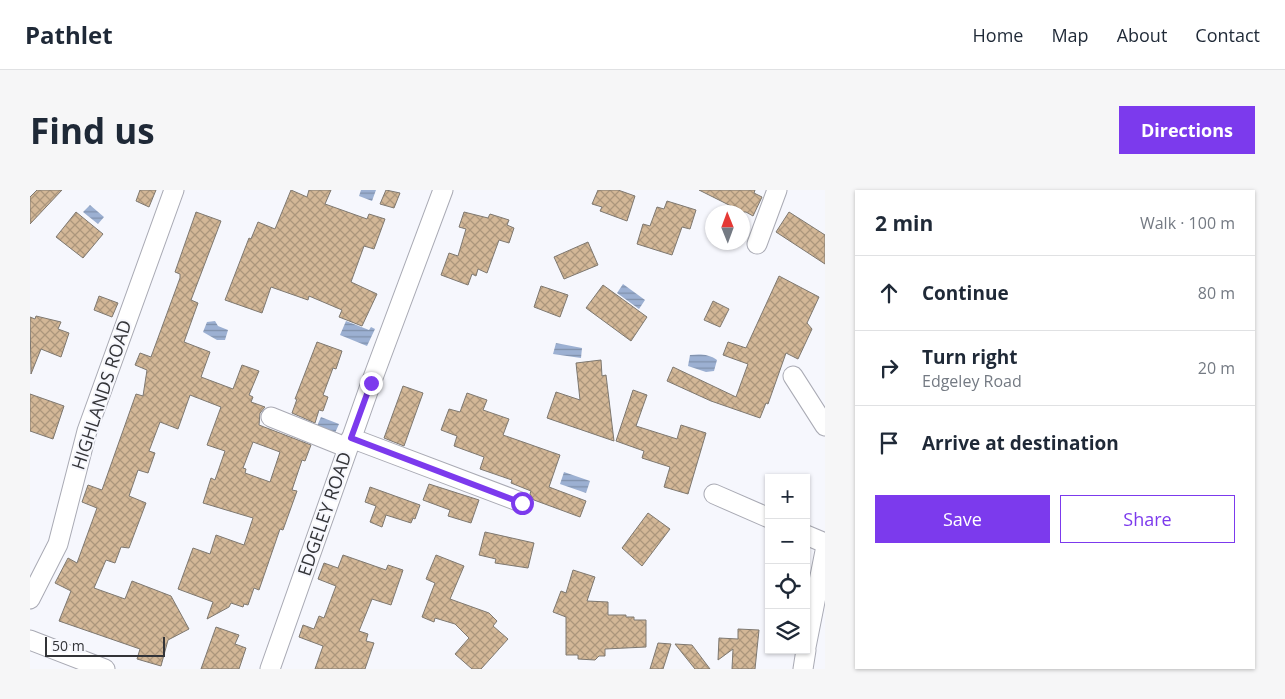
<!DOCTYPE html>
<meta charset="utf-8">
<style>
:root{--surface:#fff;--page:#f6f6f7;--text:#1f2937;--muted:#747a83;--line:#e0e1e3;--accent:#7c3aed}
body{margin:0;font-family:"Open Sans",sans-serif;background:var(--page);color:var(--text)}
.controls{position:absolute;right:15px;bottom:15px;display:grid;overflow:hidden;border-radius:0px;box-shadow:0 1px 4px #0004}
.controls button{width:45px;height:45px;display:grid;place-items:center;padding:0;border:0;border-bottom:1px solid var(--line);background:var(--surface);color:var(--text);font:25px sans-serif}
.compass{position:absolute;left:675px;top:15px;width:45px;height:45px;border-radius:50%;background:var(--surface);box-shadow:0 1px 4px #0004;rotate:359deg}
.scale{position:absolute;left:15px;bottom:12px;width:120px;box-sizing:border-box;padding-left:5px;border:2px solid #333438;border-top:0;font-size:14px;line-height:18px;white-space:nowrap;color:#333438;-webkit-text-stroke:4px #f6f7fd;paint-order:stroke}
.stop{position:absolute;width:15px;height:15px;margin:-11px;border:4px solid #7c3aed;border-radius:50%;background:#fff}
.stop.end{background:#7c3aed;border-color:#fff;box-shadow:0 1px 5px #0008}
.list{margin:0;padding:0;list-style:none}
h2{display:flex;justify-content:space-between;align-items:center;height:65px;margin:0;padding:0 20px;font-size:21px}
h2 small{font-size:16px;font-weight:400;color:var(--muted)}
.list li{display:grid;grid-template-columns:32px 1fr auto;gap:15px;align-items:center;box-sizing:border-box;height:75px;padding:0 20px;border-top:1px solid var(--line)}
.list b{display:block;font-size:19px;white-space:nowrap}
.list p{margin:0;font-size:16px;white-space:nowrap;color:var(--muted)}
.list em{font-size:16px;font-style:normal;color:var(--muted)}
.actions{display:flex;gap:10px;padding:15px 20px}
.actions a{flex:1;padding:11px 0;border:1px solid var(--accent);border-radius:0px;text-align:center;font-size:18px;color:var(--accent)}
.actions .main{background:var(--accent);color:#fff}
.icon{flex:none;width:28px;height:28px;fill:none;stroke:currentColor;stroke-width:2;stroke-linecap:round;stroke-linejoin:round}
.map{position:relative;flex:none;width:795px;height:479px;overflow:hidden;border-radius:0px}
header{display:flex;align-items:center;gap:30px;box-sizing:border-box;height:70px;padding:0 25px;background:var(--surface);border-bottom:1px solid var(--line)}
header strong{font-size:24px}
nav{display:flex;gap:28px;margin-inline-start:auto;font-size:18px}
.intro{display:flex;align-items:center;justify-content:space-between;box-sizing:border-box;height:120px;padding:0 30px}
h1{margin:0;font-size:35px}
.button{padding:12px 22px;border-radius:0px;background:var(--accent);color:#fff;font-size:18px;font-weight:700}
main{display:flex;gap:30px;padding:0 30px}
aside{flex:1;background:var(--surface);border-radius:0px;box-shadow:0 1px 4px #0004}
.map>svg:first-child{display:block}
.water{fill:url(#water-rules)}
.building{fill:url(#building-cross-hatch);stroke:#7e7870;fill-rule:evenodd}
.lines{fill:none;stroke-linecap:round;stroke-linejoin:round}
.minor-casing{stroke:#a9aab4;stroke-width:21}
.minor{stroke:#fff;stroke-width:19}
.route{stroke:#7c3aed;stroke-width:6}
.labels{text-anchor:middle;stroke-width:4;stroke-linejoin:round;paint-order:stroke}
.street-label{font-size:18px;fill:#333438;stroke:#f6f7fd}
</style>
<header>
<strong>Pathlet</strong>
<nav><a>Home</a><a>Map</a><a>About</a><a>Contact</a></nav>
</header>
<div class="intro"><h1>Find us</h1><a class="button">Directions</a></div>
<main>
<div class="map">
<svg width="795" height="479" viewBox="0 0 795 479">
<defs>
<pattern id="water-rules" width="6" height="5" patternUnits="userSpaceOnUse" patternTransform="scale(1.25)"><rect width="6" height="5" fill="#9cb0d2"/><path d="M0 2.5h6" fill="none" stroke="#8090ab"/></pattern>
<pattern id="building-cross-hatch" width="8" height="8" patternUnits="userSpaceOnUse" patternTransform="scale(1.25)"><rect width="8" height="8" fill="#d3b797"/><path d="M0 0l8 8M0 8l8-8" fill="none" stroke="#ac967c"/></pattern>
</defs>
<rect width="100%" height="100%" fill="#f6f7fd"/>
<path class="water" d="M331 0H346L342 11 329 6Z
M60 15 74 27 68 34 53 22Z
M593 94 615 110 609 119 587 103Z
M185 131 188 136 198 140 195 150H187L173 142 177 132Z
M316 131 339 140 341 137 345 139 337 156 310 145Z
M526 153 552 158 551 168 523 164Z
M660 165C670 164 679 164 687 170L684 181 676 182 658 176Z
M291 227 309 234 305 243 287 236Z
M534 282 560 291 556 303 530 294Z"/>
<path class="building" d="M7 0H32L0 34V7Z
M110 0H126L119 17 106 11Z
M261 0 277 7 279 0H301L295 14 337 29 339 24 355 29 344 59 334 56 321 92 347 104 332 136 309 127 312 120 279 106 278 110 241 97 232 123 195 110 219 48 221 49 228 32 245 39Z
M356 0 370 3 364 18 350 14Z
M568 0H588L605 6 597 31 570 21 572 17 562 14Z
M669 0H725L724 3 732 7 723 26 716 22H698L701 16Z
M637 11 666 20 660 39 652 37 642 65 607 54 613 34 620 36 627 17 634 19Z
M46 22 73 44 53 68 26 47Z
M166 22 191 31 161 110 168 113 154 152 180 162 171 187 203 199 212 175 229 181 219 205 223 207 221 212 235 217 230 223 229 235 281 255 275 271 272 270 262 300 267 301 253 340 250 339 229 400 224 398 218 415 214 414 213 417 201 413 199 417 177 429 183 412 148 399 163 358 180 364 186 345 214 355 223 328 173 313 181 288 185 290 195 261 177 255 191 217 160 205 148 239 130 232 119 261 125 263 118 283 108 280 99 306 116 313 99 358 91 357 85 373 76 370 64 398 95 409 102 391 141 406 159 439 138 450 131 476 107 469 110 459 29 431 41 401 25 393 38 368 47 373 67 318 52 312 58 295 72 300 106 204 113 206 117 180 105 175 110 163 121 167 150 88V84L145 82ZM223 252 250 262 240 292 215 283 216 279 213 278Z
M434 22 458 28 460 24 479 30 477 35 484 38 479 53 469 50 457 83 448 79 446 86 442 84 438 95 411 85 419 63 428 66 436 39 429 37Z
M759 22 795 45V74L746 42Z
M558 52 568 75 534 89 524 67Z
M749 86 789 107 777 133 782 139 768 169 756 163 738 214 736 213 730 228 681 211 637 191 643 177 706 207 718 174 693 165 698 152 716 158Z
M573 95 617 127 601 151 556 118Z
M511 96 538 105 530 127 504 117Z
M69 106 88 113 82 127 64 120Z
M683 111 699 119 690 137 674 130Z
M6 126 31 132 28 139 39 143 31 167 11 159 1 184 0 127 5 129Z
M287 152 312 161 306 179 303 178 293 205 298 207 293 221 289 220 285 233 262 223 267 209H265Z
M571 170 572 186 576 185 584 251 517 228 526 202 550 210 546 173Z
M373 196 393 203 374 256 354 248Z
M603 200 617 205 606 236 647 249 651 235 676 243 658 304 634 297 640 277 612 268 614 261 586 251Z
M437 203 457 210 453 220 479 229 473 245 530 265 519 297 556 311 550 327 504 310 500 304 501 301 481 293 482 290 450 279 454 267 424 256 427 246 411 240 419 219 430 222Z
M0 204 34 216 23 249 0 241Z
M399 294 449 310 441 333 418 326 420 320 393 310Z
M340 297 390 315 385 329 383 328 381 333 356 325 352 337 340 332 346 316 335 312Z
M618 323 640 339 612 376 592 358Z
M455 342 504 353 498 378 465 373 466 369 449 365Z
M313 365 356 380 358 375 373 380 361 415 342 409 329 441 338 444 336 451 344 453 335 479H285L293 456 269 447 273 435 284 439 289 426 294 428 306 396 288 389 294 373 308 378Z
M406 365 434 376 420 409 459 423 467 431 463 436 478 449 451 479H442L425 464 439 448 425 434 405 428 404 432 392 427 405 393 396 389Z
M543 380 565 387 557 411 578 412V425H596V427H604V430H616V457L575 459V466H569L565 470 548 469V465H536V427L523 422 531 401 536 403Z
M186 437 209 445 205 454 216 458 209 479H171Z
M708 439 729 440 725 479H702L703 459 688 470 689 448 708 449Z
M628 453 641 454 633 479H620Z
M645 454 662 455 680 479H665Z"/>
<g class="lines">
<g class="minor-casing">
<path id="minor" d="M727 54 747 0
M763 186 795 236
M241 227 318 258
M321 248 493 313
M684 304 739 328
M776 345 795 353
M0 409 28 354 57 241 144 0
M0 450 75 479
M776 457 795 361
M240 479 341 193 413 0
M773 479 776 460"/>
</g>
<use href="#minor" class="minor"/>
</g>
<g class="lines">
<path class="route" d="M341 193 321 248 492 313"/>
</g>
<g class="labels">
<g class="street-label">
<text transform="translate(72 205) rotate(-72)" y="6">HIGHLANDS ROAD</text>
<text transform="translate(295 324) rotate(-71)" y="6">EDGELEY ROAD</text>
</g>
</g>
</svg>
<div class="controls">
<button>+</button>
<button>−</button>
<button><svg class="icon" aria-label="locate" viewBox="0 0 24 24"><circle cx="12" cy="12" r="6"/><path d="M12 2v4M12 18v4M2 12h4M18 12h4"/></svg></button>
<button><svg class="icon" aria-label="layers" viewBox="0 0 24 24"><path d="M12 4l9 5-9 5-9-5zM3 14l9 5 9-5"/></svg></button>
</div>
<svg class="compass" viewBox="-18 -18 36 36"><path d="M0-13l5 13h-10z" fill="#e53935"/><path d="M0 13l5-13h-10z" fill="#747a83"/></svg>
<div class="scale">50 m</div>
<div class="stop" style="left:492px;top:313px"></div>
<div class="stop end" style="left:341px;top:193px"></div>
</div>
<aside>
<h2>2 min<small>Walk · 100 m</small></h2>
<ul class="list">
<li><svg class="icon" aria-label="ahead" viewBox="0 0 24 24"><path d="M12 20V5M6 11l6-6 6 6"/></svg><div><b>Continue</b></div><em>80 m</em></li>
<li><svg class="icon" aria-label="right" viewBox="0 0 24 24"><path d="M7 20v-9h11M14 6l5 5-5 5"/></svg><div><b>Turn right</b><p>Edgeley Road</p></div><em>20 m</em></li>
<li><svg class="icon" aria-label="arrive" viewBox="0 0 24 24"><path d="M6 21V4h12l-3 4 3 4H6"/></svg><div><b>Arrive at destination</b></div></li>
</ul>
<div class="actions"><a class="main">Save</a><a>Share</a></div>
</aside>
</main>
